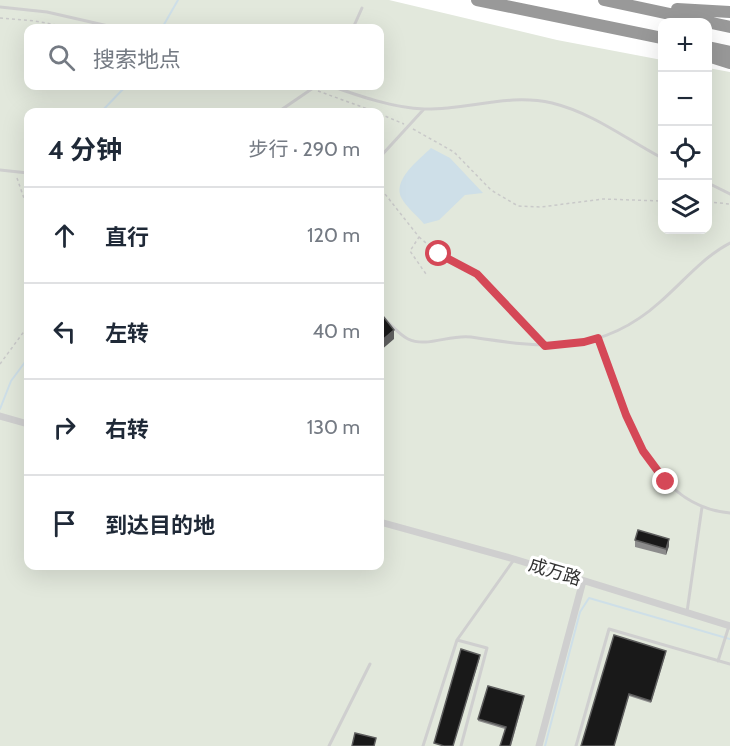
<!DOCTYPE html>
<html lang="zh">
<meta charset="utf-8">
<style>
:root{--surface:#fff;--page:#f2f2f3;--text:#1f2937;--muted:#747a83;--line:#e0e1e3}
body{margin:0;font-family:Cabin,"Noto Sans SC",sans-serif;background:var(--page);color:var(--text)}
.controls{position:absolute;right:18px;top:18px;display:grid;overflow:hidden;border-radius:12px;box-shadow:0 6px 24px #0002}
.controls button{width:54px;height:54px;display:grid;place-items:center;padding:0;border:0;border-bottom:2px solid var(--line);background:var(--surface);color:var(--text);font:30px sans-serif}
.stop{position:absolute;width:18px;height:18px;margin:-14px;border:4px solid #d54857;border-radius:50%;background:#fff}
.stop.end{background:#d54857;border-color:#fff;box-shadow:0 2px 6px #0008}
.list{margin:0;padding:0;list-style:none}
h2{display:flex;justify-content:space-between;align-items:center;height:78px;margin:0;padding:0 24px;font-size:26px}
h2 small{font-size:20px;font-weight:400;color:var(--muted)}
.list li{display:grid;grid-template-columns:39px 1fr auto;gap:18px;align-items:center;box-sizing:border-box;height:96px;padding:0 24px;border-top:2px solid var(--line)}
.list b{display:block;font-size:22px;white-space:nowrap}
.list em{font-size:20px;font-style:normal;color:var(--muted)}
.icon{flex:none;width:33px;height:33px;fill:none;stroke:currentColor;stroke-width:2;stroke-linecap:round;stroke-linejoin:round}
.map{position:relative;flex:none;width:730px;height:746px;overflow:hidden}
.search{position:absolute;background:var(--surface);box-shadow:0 6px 24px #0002;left:24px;top:24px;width:360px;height:66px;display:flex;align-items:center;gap:15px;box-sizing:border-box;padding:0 21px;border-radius:12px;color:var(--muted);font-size:22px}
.panel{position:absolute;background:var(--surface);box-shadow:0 6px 24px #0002;left:24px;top:108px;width:360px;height:462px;border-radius:12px}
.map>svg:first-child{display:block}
.green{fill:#e2e8dc;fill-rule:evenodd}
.water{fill:#cedfe8}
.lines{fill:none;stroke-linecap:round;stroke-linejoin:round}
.stream{stroke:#cedfe8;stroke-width:2}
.path{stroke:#c9c9c9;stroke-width:1.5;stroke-dasharray:3 3;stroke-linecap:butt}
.service{stroke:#cfcfcf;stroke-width:3}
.minor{stroke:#cfcfcf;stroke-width:7}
.motorway{stroke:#999;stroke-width:12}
.wall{fill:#8c8c8c}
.shaded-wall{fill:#5e5e5e}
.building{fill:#191919;stroke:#5e5e5e;stroke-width:1.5}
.route{stroke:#d54857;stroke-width:8}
.labels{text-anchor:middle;stroke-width:6;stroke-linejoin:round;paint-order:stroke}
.street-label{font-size:18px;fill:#323232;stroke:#fff}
</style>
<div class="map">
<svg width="730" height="746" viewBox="0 0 730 746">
<rect width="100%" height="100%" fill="#fff"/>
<path class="green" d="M0 0H389L557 40 662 60V230H708V68L730 72V746H0ZM28 28H380V86H28ZM28 112H380V566H28Z"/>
<path class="water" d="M431 148 450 158 483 193 465 195 439 220 424 224C418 216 407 208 402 199 391 180 420 159 431 148Z"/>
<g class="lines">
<path class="stream" d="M162 28 178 0
M101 112 126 86
M0 409 11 381 28 358
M545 746 580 612 589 598 730 639"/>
<path class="path" d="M0 18 35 21 73 28
M318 91 376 112
M380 114 404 124
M413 129 454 152 491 190 518 206 541 207 603 199 662 201
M17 178 28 210
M380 197 385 194 419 237 410 251 426 274
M708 202 730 204
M419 237 439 254 477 274 538 339
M0 364 28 326"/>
<path class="service" d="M0 7 47 12 117 28
M353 28 362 8
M331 86C359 96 394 108 424 109 468 110 507 93 552 103 593 113 626 139 662 158
M278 112 316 86
M380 157 424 109
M0 170 28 173
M708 183 730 194
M380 315C389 322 398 334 408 339 427 348 450 334 471 337 544 348 600 356 660 302 683 282 703 257 730 243
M598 338C625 403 644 505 730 513
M687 612 702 507
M457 640 487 648 461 746
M718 661 729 626
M329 746 370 664
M423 746 457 640 513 561
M576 746 609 629 730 664"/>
<path class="minor" d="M0 416 28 424
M380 522 514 559 730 626
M539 746 583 581"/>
<path class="motorway" d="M477 0 662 38
M604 0 730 27
M677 9 730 12
M708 47 730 52
M708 56 730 63"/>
</g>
<path class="wall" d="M28 384V397L26 395V388Z
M635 540 669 546 666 555 635 547Z
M666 653 651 703 629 696 614 746H581Z
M524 698 511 746H500L505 729 478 721V719Z"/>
<path class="shaded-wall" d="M394 330V339L380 351V342Z
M669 539V546L666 555V549Z
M480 655V657L453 746Z"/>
<path class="building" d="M383 316 394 330 380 342V319Z
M638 530 669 539 666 549 635 540Z
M614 635 666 651 651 701 629 694 614 746H581Z
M461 649 480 655 453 746H444L434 743Z
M488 686 524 696 510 746H500L506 727 478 719Z
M355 733 376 738 374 746H352Z"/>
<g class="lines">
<path class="route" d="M439 254 477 274 545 346 584 342 598 338 626 415 643 451 666 482"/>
</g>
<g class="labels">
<g class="street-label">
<text transform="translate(555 572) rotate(17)" y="6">成万路</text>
</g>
</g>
</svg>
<div class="controls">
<button>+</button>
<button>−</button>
<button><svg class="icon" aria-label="locate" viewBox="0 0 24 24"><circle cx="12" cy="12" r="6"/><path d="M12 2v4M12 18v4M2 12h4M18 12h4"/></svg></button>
<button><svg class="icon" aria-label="layers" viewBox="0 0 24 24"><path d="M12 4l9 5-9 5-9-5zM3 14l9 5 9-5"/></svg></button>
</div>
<div class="stop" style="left:439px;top:254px"></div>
<div class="stop end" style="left:666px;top:482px"></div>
<div class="search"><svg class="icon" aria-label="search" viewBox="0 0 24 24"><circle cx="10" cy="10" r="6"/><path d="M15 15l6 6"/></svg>搜索地点</div>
<section class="panel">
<h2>4 分钟<small>步行 · 290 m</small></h2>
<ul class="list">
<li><svg class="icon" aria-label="ahead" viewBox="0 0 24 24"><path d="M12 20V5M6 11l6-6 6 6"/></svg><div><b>直行</b></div><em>120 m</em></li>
<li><svg class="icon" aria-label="left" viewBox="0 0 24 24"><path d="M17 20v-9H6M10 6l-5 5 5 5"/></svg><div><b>左转</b></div><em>40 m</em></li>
<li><svg class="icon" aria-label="right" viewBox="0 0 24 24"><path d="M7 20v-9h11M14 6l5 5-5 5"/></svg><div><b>右转</b></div><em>130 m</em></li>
<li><svg class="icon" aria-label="arrive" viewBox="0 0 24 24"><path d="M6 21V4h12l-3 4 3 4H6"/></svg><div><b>到达目的地</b></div></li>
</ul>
</section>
</div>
